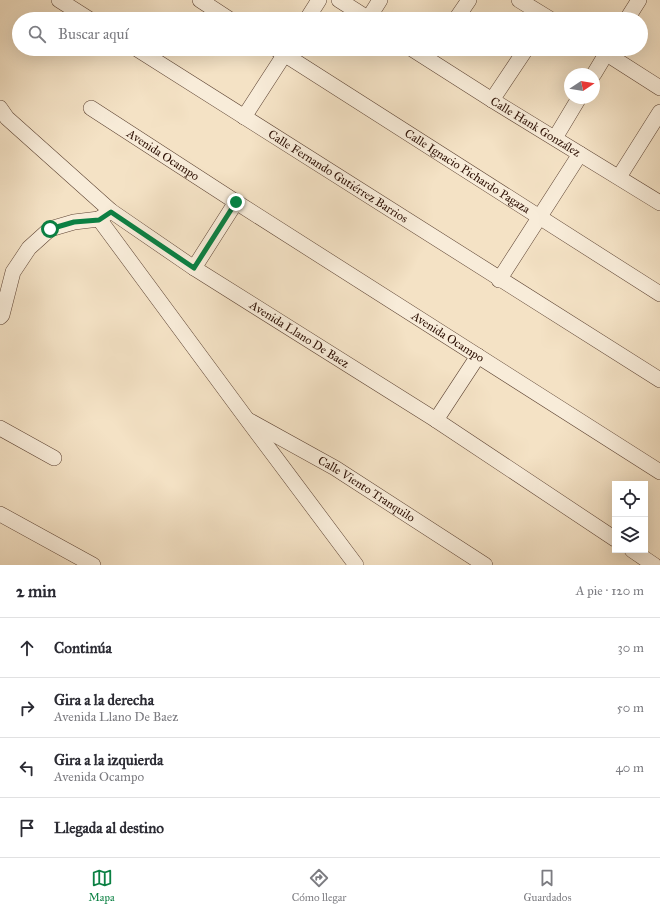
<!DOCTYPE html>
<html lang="es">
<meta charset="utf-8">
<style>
:root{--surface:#fff;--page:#f2f2f3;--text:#2b2b33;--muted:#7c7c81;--line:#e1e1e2;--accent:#0b8043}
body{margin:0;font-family:"IM FELL Great Primer",serif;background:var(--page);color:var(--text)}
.controls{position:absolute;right:12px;bottom:12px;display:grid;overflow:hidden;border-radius:0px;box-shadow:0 4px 16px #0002}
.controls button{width:36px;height:36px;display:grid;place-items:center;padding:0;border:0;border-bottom:1px solid var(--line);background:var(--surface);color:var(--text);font:20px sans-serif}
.compass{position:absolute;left:564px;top:68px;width:36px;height:36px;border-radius:50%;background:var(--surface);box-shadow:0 4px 16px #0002;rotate:78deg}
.stop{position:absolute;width:12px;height:12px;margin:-9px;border:3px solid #0b8043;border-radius:50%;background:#fff}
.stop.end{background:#0b8043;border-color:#fff;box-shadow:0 1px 4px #0008}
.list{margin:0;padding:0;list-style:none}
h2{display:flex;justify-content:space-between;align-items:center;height:52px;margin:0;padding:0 16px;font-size:17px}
h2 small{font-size:13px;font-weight:400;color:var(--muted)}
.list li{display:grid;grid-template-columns:26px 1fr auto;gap:12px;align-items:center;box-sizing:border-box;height:60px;padding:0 16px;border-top:1px solid var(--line)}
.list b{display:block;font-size:15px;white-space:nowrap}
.list p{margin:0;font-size:13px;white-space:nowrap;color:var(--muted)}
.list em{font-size:13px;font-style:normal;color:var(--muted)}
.icon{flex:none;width:22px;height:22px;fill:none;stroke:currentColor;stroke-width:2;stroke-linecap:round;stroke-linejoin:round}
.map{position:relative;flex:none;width:660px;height:565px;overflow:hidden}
.search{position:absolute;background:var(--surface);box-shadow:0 4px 16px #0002;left:12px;right:12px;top:12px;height:44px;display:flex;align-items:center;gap:10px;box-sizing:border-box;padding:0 14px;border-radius:22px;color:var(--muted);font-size:15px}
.sheet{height:292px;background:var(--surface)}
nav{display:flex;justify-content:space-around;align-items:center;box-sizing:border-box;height:56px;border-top:1px solid var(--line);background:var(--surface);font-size:11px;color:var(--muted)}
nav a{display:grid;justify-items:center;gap:2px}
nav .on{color:var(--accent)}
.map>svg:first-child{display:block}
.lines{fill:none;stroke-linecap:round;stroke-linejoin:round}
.street-casing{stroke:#5e4434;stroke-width:16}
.street{stroke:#f8ecd9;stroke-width:15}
.route{stroke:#0b8043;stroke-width:5}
.labels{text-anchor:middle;stroke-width:4;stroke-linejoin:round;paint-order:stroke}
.street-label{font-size:12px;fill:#2c0f03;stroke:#f8ecd9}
</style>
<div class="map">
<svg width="660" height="565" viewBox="0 0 660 565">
<rect width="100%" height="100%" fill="#f4e2c5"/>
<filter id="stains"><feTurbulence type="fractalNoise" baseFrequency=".005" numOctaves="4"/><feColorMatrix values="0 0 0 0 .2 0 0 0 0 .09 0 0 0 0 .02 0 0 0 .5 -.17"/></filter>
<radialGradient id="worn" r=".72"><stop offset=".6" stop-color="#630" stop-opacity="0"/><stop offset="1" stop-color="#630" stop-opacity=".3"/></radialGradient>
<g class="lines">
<g class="street-casing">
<g id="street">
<path d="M59 0 89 19"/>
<path d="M200 0 229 19"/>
<path d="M339 0 369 19"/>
<path d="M519 0 550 19"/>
<path d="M307 19 319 0"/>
<path d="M368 19 380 0"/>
<path d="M456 19 469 0"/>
<path d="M627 19 639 0"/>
<path id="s1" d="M137 49 660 380"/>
<path id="s2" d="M276 49 660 294"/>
<path id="s3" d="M412 49 492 100 660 203"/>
<path d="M599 49 660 88"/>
<path d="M594 74 609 49"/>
<path d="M492 100 526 49"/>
<path id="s4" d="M0 108 7 118 111 211 194 268 436 420 615 539"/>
<path id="s5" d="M91 108 236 202 660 472"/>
<path d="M244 117 288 49"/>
<path d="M555 138 579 98"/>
<path d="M619 177 660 112"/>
<path d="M111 211 99 219 246 418 356 565"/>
<path d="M194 268 236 202"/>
<path d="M499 280 580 154"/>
<path d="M0 317 2 315 13 272 29 248 50 229 74 222 99 219"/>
<path d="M436 420 478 356"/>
<path id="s6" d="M250 421 335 468 485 565"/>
<path d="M0 428 54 458"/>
<path d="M0 514 93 565"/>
<path d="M632 550 654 565"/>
</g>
</g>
<use href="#street" class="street"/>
</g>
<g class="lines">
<path class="route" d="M50 229 74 222 99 220 111 212 194 268 236 202"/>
</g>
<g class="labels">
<g class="street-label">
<text dy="4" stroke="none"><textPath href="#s3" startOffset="146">Calle Hank González</textPath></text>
<text dy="4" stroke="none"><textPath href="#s5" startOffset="86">Avenida Ocampo</textPath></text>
<text dy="4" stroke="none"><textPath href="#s2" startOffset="227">Calle Ignacio Pichardo Pagaza</textPath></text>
<text dy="4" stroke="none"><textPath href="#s1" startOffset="238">Calle Fernando Gutiérrez Barrios</textPath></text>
<text dy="4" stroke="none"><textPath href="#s4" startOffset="377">Avenida Llano De Baez</textPath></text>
<text dy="4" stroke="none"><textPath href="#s5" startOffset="424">Avenida Ocampo</textPath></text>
<text dy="4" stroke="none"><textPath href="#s6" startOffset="135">Calle Viento Tranquilo</textPath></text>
</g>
</g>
<rect width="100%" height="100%" filter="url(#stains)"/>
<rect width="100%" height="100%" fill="url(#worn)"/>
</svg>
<div class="controls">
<button><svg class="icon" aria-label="locate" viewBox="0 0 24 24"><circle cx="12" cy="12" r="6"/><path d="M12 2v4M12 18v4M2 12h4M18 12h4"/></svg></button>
<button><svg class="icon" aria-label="layers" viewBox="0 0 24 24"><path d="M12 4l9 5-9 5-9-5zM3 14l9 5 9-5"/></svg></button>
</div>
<svg class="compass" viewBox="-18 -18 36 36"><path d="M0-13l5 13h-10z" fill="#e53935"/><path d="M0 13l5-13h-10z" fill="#7c7c81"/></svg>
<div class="stop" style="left:50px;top:229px"></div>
<div class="stop end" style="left:236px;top:202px"></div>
<div class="search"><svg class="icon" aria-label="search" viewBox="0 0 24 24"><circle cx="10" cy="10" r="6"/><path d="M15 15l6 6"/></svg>Buscar aquí</div>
</div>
<section class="sheet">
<h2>2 min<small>A pie · 120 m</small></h2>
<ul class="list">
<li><svg class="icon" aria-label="ahead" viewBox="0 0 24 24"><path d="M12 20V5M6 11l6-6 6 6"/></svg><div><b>Continúa</b></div><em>30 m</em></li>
<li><svg class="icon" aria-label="right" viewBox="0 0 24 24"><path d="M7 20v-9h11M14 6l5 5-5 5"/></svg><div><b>Gira a la derecha</b><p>Avenida Llano De Baez</p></div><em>50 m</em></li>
<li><svg class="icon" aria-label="left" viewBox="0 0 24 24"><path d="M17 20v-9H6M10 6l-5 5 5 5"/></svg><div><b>Gira a la izquierda</b><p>Avenida Ocampo</p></div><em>40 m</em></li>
<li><svg class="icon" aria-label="arrive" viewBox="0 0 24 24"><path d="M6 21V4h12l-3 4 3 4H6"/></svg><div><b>Llegada al destino</b></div></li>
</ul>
</section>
<nav>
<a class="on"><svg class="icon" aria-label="map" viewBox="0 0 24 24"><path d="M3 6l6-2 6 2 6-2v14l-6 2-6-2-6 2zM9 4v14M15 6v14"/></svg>Mapa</a>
<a><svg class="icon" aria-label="directions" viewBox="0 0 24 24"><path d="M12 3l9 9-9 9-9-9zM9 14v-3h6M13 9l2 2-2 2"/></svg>Cómo llegar</a>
<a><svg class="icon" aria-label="saved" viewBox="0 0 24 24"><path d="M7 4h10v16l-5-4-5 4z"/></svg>Guardados</a>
</nav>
